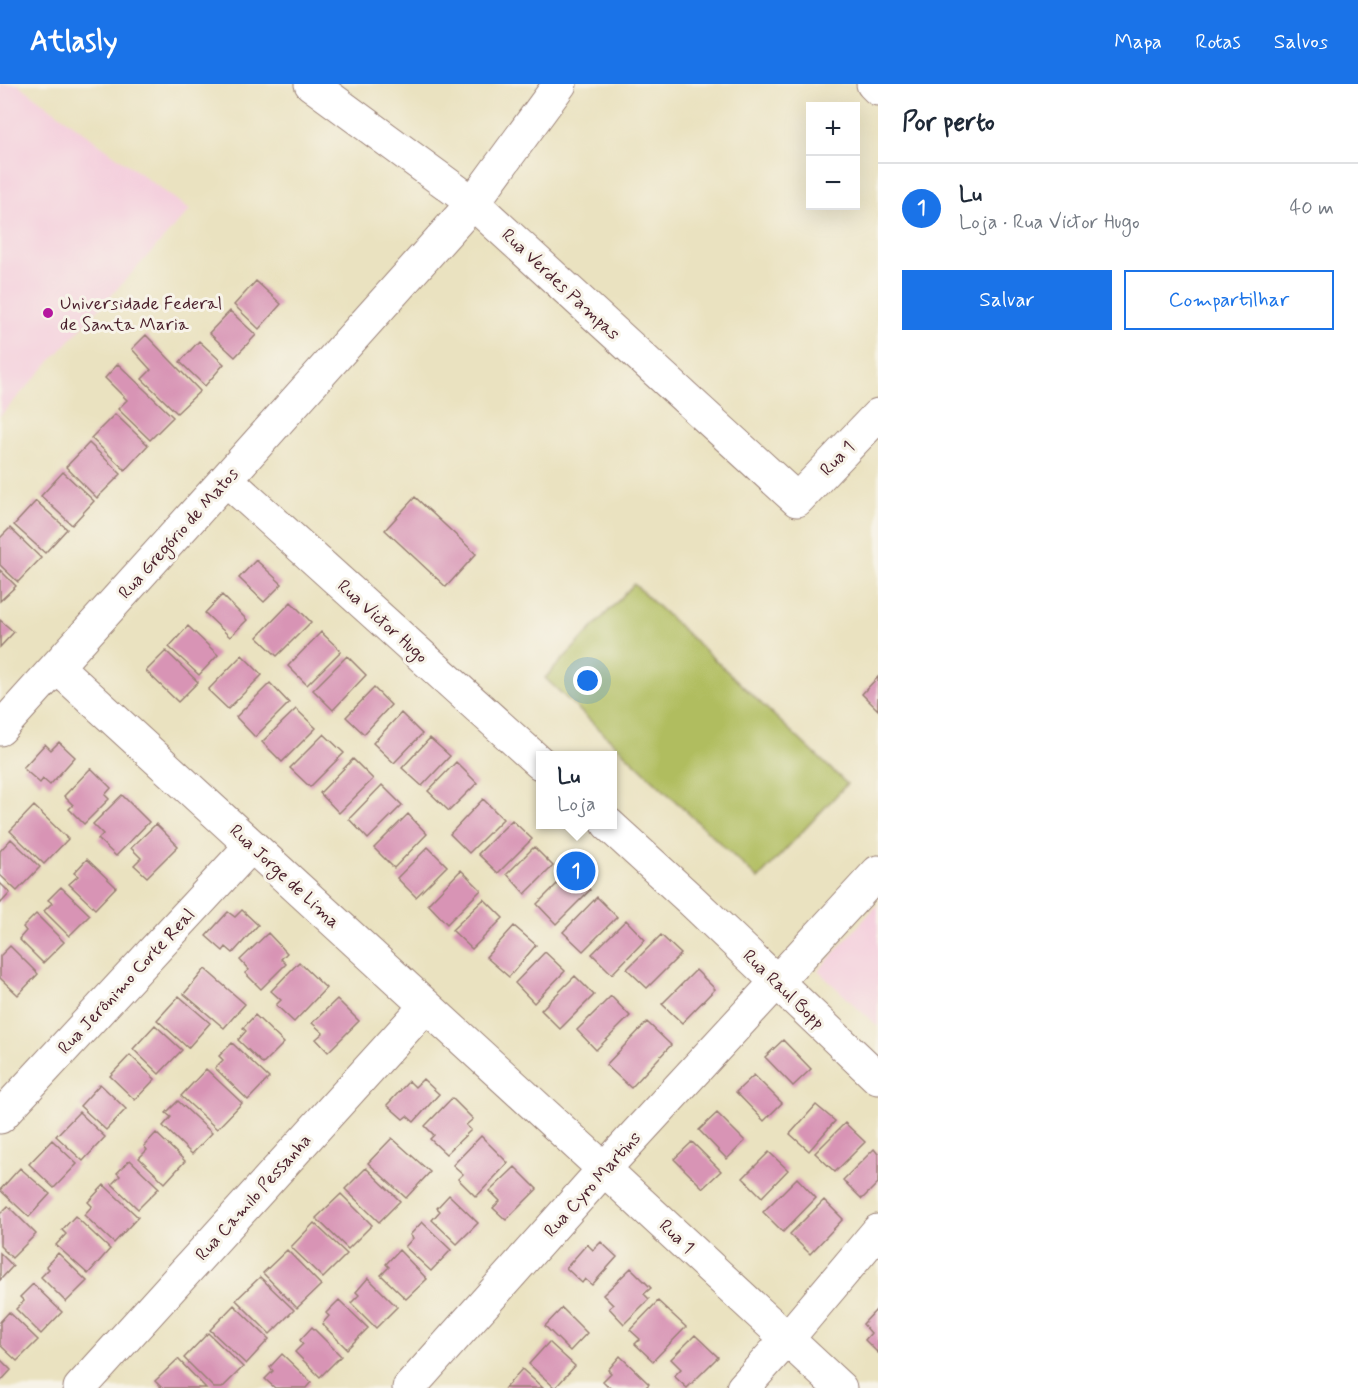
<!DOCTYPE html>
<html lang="pt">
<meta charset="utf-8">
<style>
:root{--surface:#fff;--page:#f6f6f7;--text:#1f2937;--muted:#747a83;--line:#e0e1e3;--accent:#1a73e8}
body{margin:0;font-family:Mynerve,sans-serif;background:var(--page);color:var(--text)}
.controls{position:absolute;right:18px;top:18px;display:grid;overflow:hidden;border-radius:0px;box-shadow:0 6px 24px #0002}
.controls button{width:54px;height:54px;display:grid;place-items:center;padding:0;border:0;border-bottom:2px solid var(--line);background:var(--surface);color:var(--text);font:30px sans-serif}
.you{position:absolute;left:588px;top:597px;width:21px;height:21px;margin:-15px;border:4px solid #fff;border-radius:50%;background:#1a73e8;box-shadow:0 0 0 9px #1a73e833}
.badge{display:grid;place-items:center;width:39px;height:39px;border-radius:50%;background:var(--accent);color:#fff;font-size:20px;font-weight:700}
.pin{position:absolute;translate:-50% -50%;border:3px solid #fff;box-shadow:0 2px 6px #0006}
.popup{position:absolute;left:536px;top:667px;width:81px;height:78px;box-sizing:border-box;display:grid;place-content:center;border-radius:0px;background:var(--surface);filter:drop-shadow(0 2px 4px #0005);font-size:20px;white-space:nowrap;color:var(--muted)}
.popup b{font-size:22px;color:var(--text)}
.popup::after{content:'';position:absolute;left:50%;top:100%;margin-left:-12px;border:12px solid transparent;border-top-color:var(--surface)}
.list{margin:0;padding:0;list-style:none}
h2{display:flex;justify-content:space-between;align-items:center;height:78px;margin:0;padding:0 24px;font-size:26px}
h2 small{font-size:20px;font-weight:400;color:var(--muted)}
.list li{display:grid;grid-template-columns:39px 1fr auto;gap:18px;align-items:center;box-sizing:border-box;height:90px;padding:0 24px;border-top:2px solid var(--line)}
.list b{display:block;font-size:22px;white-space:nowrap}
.list p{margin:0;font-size:20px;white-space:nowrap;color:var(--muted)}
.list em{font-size:20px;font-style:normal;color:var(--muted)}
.actions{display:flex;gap:12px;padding:18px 24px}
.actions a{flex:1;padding:14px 0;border:2px solid var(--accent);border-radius:0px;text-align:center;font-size:21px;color:var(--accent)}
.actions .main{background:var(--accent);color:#fff}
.map{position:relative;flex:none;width:878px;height:1304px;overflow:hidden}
header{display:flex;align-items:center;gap:36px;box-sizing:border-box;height:84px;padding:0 30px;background:var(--accent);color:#fff}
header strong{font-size:28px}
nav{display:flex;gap:33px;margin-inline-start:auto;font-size:21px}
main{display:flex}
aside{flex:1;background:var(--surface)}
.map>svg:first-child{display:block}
.built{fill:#f4cfdd}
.green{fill:#b0bd5f;stroke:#7d6e45;stroke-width:1.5}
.building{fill:#d894b5}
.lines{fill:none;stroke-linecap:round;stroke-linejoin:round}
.minor-casing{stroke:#9a8076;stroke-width:35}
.minor{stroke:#fff;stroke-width:33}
.poi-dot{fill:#b5179e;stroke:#f7f3e8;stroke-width:2}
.labels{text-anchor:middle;stroke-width:6;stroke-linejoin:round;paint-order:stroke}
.street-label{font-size:18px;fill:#4a1f2b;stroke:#f7f3e8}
.poi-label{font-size:18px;fill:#4a1f2b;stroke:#f7f3e8;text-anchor:start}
</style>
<header>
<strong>Atlasly</strong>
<nav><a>Mapa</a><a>Rotas</a><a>Salvos</a></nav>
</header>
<main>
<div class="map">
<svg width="878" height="1304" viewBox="0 0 878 1304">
<rect width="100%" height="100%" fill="#f7f3e8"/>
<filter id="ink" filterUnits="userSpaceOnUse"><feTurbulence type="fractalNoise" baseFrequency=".0167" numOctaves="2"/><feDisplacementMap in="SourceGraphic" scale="12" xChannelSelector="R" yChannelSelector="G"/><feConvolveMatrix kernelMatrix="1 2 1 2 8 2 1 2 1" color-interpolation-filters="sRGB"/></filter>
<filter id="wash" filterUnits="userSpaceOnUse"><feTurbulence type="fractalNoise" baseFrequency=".008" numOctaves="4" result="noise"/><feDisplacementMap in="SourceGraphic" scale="24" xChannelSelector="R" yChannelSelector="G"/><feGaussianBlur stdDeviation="1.35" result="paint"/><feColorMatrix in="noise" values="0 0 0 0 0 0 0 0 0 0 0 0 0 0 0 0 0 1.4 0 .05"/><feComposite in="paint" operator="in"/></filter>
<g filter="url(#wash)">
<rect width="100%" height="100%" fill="#eae2c0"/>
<path class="built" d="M0 0H18L190 126 0 332Z
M878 820V943L818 887Z"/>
<path class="green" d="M634 500 847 700 758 795 545 594Z"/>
<g id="blocks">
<path class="building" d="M256 197 281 220 259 245 234 221Z
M230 227 256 251 235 273 209 249Z
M146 251 200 307 177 329 142 295 151 286 132 265Z
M199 257 224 280 205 302 180 278Z
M118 280 173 333 150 356 118 325 127 316 105 294Z
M115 330 148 361 125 386 91 354Z
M89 359 121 390 97 414 66 383Z
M63 388 94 417 72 441 41 412Z
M415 413 476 470 446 503 385 446Z
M36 417 67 445 45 469 14 441Z
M10 444 41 474 18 498 0 481V454Z
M256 476 282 500 264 518 239 494Z
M0 486 16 502 0 517Z
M222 511 247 536 230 553 205 529Z
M291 518 311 538 277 572 257 553Z
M0 536 14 548 0 563Z
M188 542 218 571 199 591 169 563Z
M321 548 341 567 307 601 288 582Z
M166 567 198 598 178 618 146 587Z
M242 571 262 591 228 625 208 606Z
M347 572 366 591 333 626 313 606Z
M878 593V626L862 610Z
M270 599 289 619 255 653 236 633Z
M374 604 391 621 364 650 346 633Z
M296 625 316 644 282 678 262 658Z
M401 629 422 650 394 679 373 659Z
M324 650 344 669 310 703 290 684Z
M430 654 450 672 422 702 402 684Z
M59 658 75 673 50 701 43 695 40 699 23 684 45 660 51 666Z
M353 675 373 695 339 729 320 709Z
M456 678 477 699 449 727 428 707Z
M91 684 111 704 105 711 109 715 84 740 69 725 73 721 64 712Z
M382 701 402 721 368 755 349 735Z
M122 711 149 738 116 772 98 755 103 750 93 740Z
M483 715 503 735 469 769 450 750Z
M34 722 68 755 44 780 10 747Z
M408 730 427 750 394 784 374 764Z
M512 736 532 755 498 789 478 770Z
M156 740 178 762 147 793 134 781 141 774 131 764Z
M11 755 40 783 17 807 0 791V767Z
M428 763 447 782 416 813 397 794Z
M534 763 553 782 525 810 507 790Z
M87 775 116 803 95 825 69 800 78 792 74 789Z
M461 786 481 806 447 840 428 820Z
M571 786 590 806 556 840 537 820Z
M0 799 10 809 0 820Z
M61 803 90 831 69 852 44 827 52 819 48 816Z
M597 813 617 833 583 867 563 848Z
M484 815 503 834 472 865 452 846Z
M242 826 258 841 233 869 226 863 223 867 206 852 228 828 235 833Z
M36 830 64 858 43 879 19 855 26 847 23 843Z
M626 836 645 856 612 890 592 870Z
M514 842 536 861 509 893 486 873Z
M268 849 287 869 281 875 286 880 261 905 245 889 249 886 240 876Z
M661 851 681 870 647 904 627 885Z
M10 862 38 890 18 911 0 894V872Z
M545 868 565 887 534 919 515 899Z
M299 878 326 904 294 938 276 921 281 916 271 907Z
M205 885 245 920 224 944 184 910Z
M696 886 715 905 682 939 662 920Z
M575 892 594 911 560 945 541 926Z
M179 912 210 939 188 964 157 936Z
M611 912 630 932 596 966 577 946Z
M337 915 359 937 328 968 316 955 323 949 312 939Z
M255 931 284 959 263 980 238 956 246 947 243 944Z
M647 938 671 961 631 1004 606 981Z
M155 941 182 966 159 990 133 965Z
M783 956 811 985 793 1002 765 973Z
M232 959 269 994 248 1016 215 984 223 976 219 972Z
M130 971 155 995 135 1016 110 992Z
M206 985 242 1019 217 1045 181 1012Z
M754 991 782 1019 764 1037 736 1008Z
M423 995 439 1010 414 1038 407 1032 403 1035 387 1021 409 997 415 1003Z
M100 1000 126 1025 106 1046 80 1022Z
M452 1014 473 1035 466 1041 471 1046 446 1070 430 1055 434 1051 425 1042Z
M178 1017 212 1049 192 1070 163 1042 171 1033 166 1029Z
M816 1021 835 1037 809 1067 790 1050Z
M79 1028 105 1053 83 1077 56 1052Z
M717 1029 745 1057 727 1075 699 1046Z
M845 1039 865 1058 835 1088 815 1069Z
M156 1049 185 1077 165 1099 139 1074 147 1066 144 1062Z
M481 1052 508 1079 476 1113 458 1095 463 1090 453 1081Z
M392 1054 430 1088 406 1114 368 1079Z
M52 1056 77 1080 54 1104 29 1080Z
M692 1058 721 1087 703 1104 674 1075Z
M874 1065 878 1070V1099L862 1115 843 1096Z
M769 1068 788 1086 762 1113 743 1094Z
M130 1076 159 1104 138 1125 112 1100 120 1092 117 1089Z
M515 1083 537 1105 506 1136 493 1124 500 1117 490 1107Z
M20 1084 50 1110 29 1133 0 1106Z
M366 1084 400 1117 379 1138 345 1105Z
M797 1094 816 1114 783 1148 763 1128Z
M104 1101 138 1133 114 1159 84 1131 92 1122 88 1118Z
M341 1110 372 1141 348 1165 316 1134Z
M449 1111 478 1139 457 1160 432 1136 440 1127 437 1124Z
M824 1116 843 1135 810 1170 790 1150Z
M8 1122 36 1150 12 1174 0 1162V1130Z
M75 1132 110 1165 88 1190 56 1161 66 1150 62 1146Z
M422 1138 451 1166 431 1187 405 1163 413 1154 410 1151Z
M314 1139 347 1170 323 1194 291 1163Z
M601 1158 617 1173 592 1201 585 1195 582 1199 566 1184 587 1160 593 1166Z
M287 1166 321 1201 297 1224 263 1189Z
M399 1166 427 1195 406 1215 381 1191 389 1183 386 1180Z
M0 1169 13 1182 0 1196Z
M58 1169 87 1197 66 1218 41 1193 49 1185 46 1182Z
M631 1184 651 1204 644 1210 649 1215 624 1240 609 1224 613 1221 603 1211Z
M260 1193 294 1226 270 1250 236 1216Z
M368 1194 397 1223 376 1244 351 1219 359 1211 356 1208Z
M33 1200 62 1228 41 1250 16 1225 24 1217 20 1213Z
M339 1216 368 1244 347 1265 322 1240 329 1232 326 1229Z
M658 1217 686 1243 653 1277 635 1260 640 1255 630 1246Z
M234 1221 269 1255 246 1280 210 1246Z
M562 1224 587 1249 570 1267 545 1242Z
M878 1224V1269L865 1256 871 1249 863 1240Z
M9 1228 38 1256 17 1277 0 1261V1238Z
M312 1243 341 1272 320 1293 295 1268 303 1260 300 1256Z
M208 1249 243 1283 222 1304H214L184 1274Z
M695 1251 718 1273 687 1304 674 1292 681 1285 671 1275Z
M549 1258 575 1282 555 1304 529 1280Z
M282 1270 311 1298 306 1304H275L265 1295 273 1287 270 1283Z
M620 1272 649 1300 645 1304H610L603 1297 611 1289 608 1286Z
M0 1275 11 1286 0 1298Z
M178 1275 206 1304H162L155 1297Z
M522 1285 543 1304H505Z"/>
</g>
</g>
<g filter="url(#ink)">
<use href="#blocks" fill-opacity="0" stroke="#9a8076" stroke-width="1.5"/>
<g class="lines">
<g class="minor-casing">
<path id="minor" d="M311 0 473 119 797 416 878 331
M873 0 878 5
M226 395 540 679
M57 583 604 1085 840 1304
M0 645 226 395 473 119 560 0
M608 740 691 816 878 994
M0 1033 251 762
M80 1304 426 922
M409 1304 604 1085 878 788
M743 1304 787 1255 878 1147"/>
</g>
<use href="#minor" class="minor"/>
</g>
</g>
<circle class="poi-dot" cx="48" cy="229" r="6"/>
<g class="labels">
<g class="street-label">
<text transform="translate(561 200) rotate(43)" y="6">Rua Verdes Pampas</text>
<text transform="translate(837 374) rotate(-46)" y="6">Rua 1</text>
<text transform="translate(178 449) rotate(-48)" y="6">Rua Gregório de Matos</text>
<text transform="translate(383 537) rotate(42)" y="6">Rua Victor Hugo</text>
<text transform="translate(285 792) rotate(43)" y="6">Rua Jorge de Lima</text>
<text transform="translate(126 897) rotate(-47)" y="6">Rua Jerônimo Corte Real</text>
<text transform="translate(784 905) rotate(44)" y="6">Rua Raul Bopp</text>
<text transform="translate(592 1100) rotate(-48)" y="6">Rua Cyro Martins</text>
<text transform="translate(253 1113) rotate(-48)" y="6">Rua Camilo Pessanha</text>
<text transform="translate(677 1152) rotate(43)" y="6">Rua 1</text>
</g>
<g class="poi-label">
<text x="60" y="225">Universidade Federal<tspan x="60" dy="21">de Santa Maria</tspan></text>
</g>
</g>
</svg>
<div class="controls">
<button>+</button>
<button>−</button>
</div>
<div class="you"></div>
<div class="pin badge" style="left:576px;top:787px">1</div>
<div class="popup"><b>Lu</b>Loja</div>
</div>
<aside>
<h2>Por perto<small></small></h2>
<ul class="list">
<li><span class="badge">1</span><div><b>Lu</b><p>Loja · Rua Victor Hugo</p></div><em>40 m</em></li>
</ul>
<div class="actions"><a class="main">Salvar</a><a>Compartilhar</a></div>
</aside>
</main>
